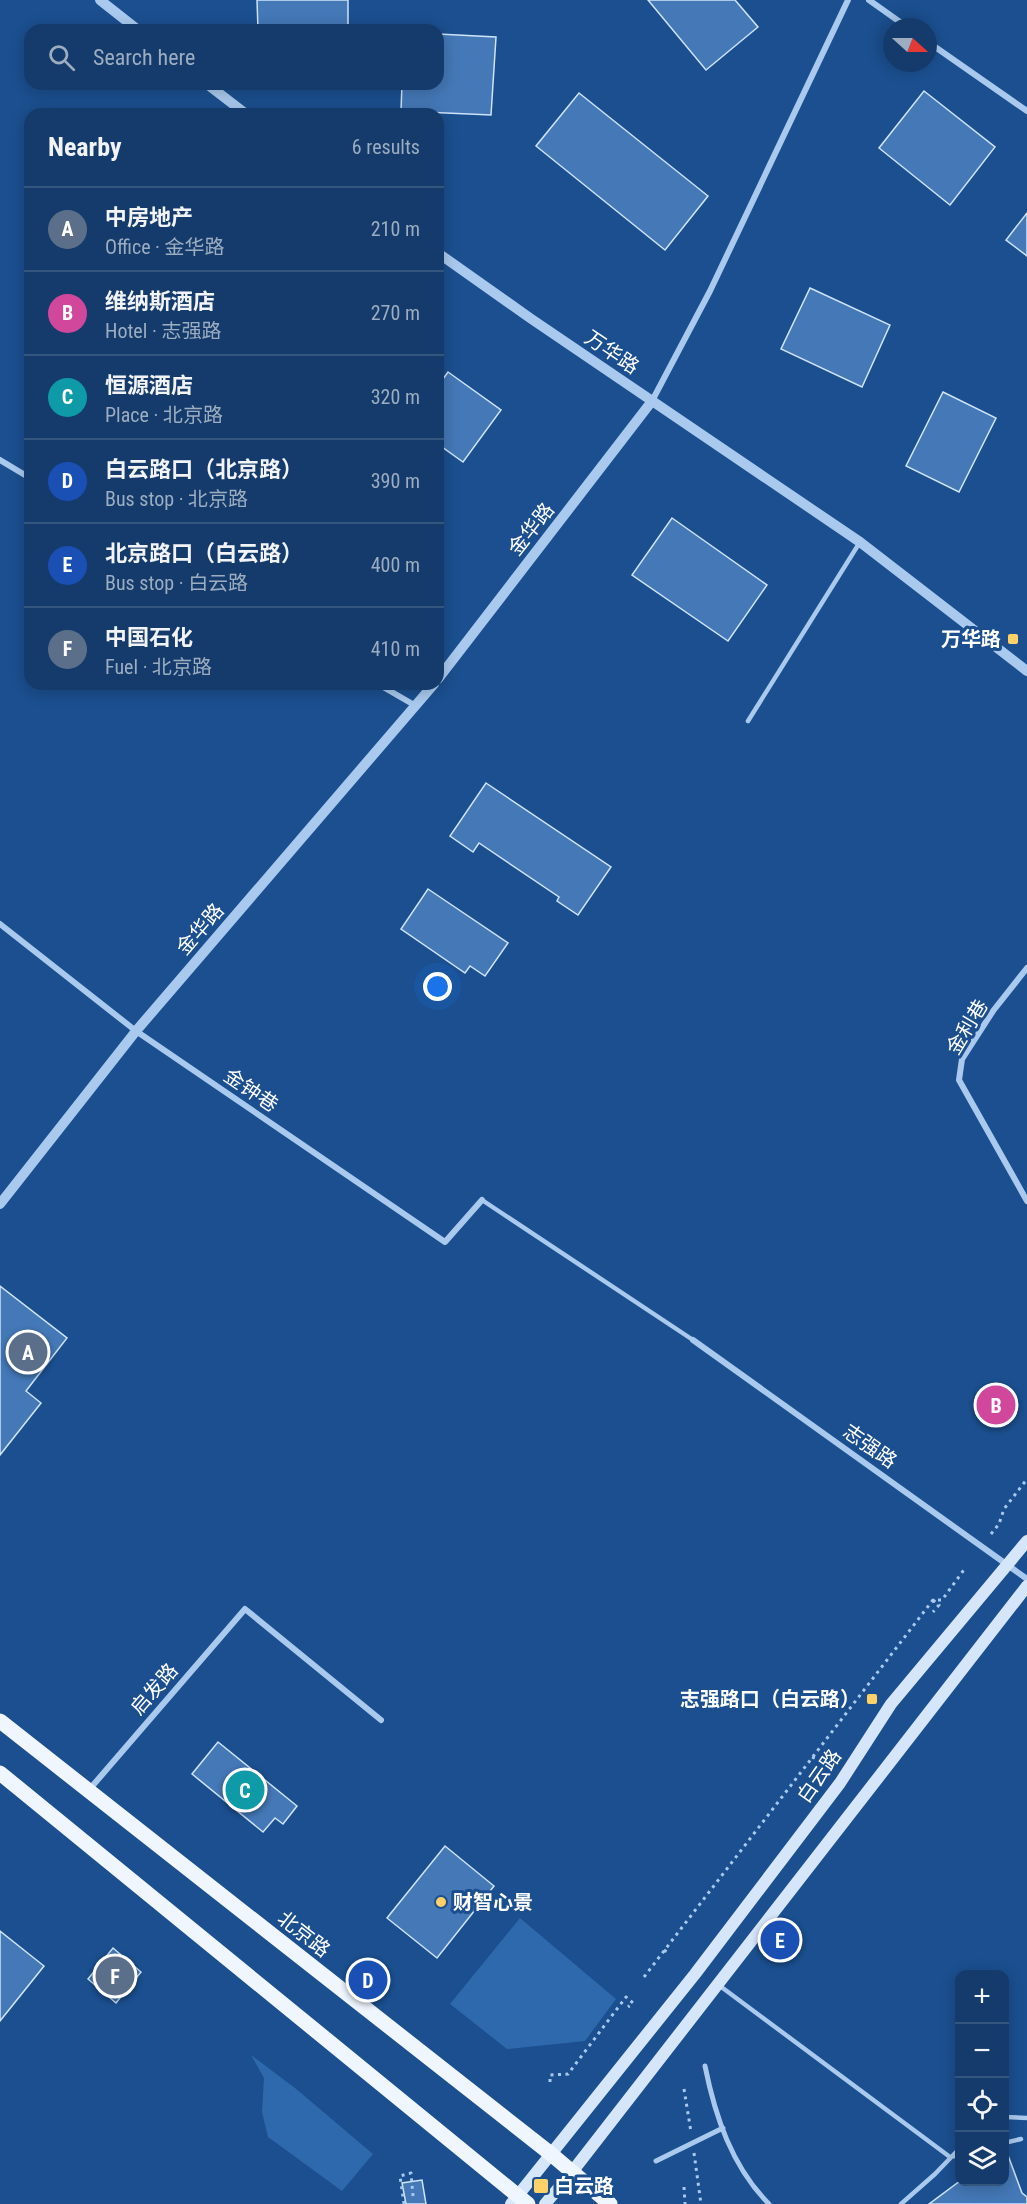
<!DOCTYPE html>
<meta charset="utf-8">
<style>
:root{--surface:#143b6b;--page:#1d4271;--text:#f1f3f6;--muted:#9dadc1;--line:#33557e;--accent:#ffd166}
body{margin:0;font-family:"Roboto Condensed","Noto Sans SC",sans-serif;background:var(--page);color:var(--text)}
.controls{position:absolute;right:18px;bottom:18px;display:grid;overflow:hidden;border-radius:12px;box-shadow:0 3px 15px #0003}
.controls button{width:54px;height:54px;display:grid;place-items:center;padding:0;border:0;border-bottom:2px solid var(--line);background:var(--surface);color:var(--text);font:30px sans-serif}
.compass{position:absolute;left:883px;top:18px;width:54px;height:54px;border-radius:50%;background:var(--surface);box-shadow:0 3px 15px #0003;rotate:111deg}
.you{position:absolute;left:438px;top:987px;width:21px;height:21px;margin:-15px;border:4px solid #fff;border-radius:50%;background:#1a73e8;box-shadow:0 0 0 9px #1a73e833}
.badge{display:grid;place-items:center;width:39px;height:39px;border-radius:50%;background:var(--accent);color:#fff;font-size:20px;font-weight:700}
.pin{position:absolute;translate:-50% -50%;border:3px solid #fff;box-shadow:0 2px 6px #0006}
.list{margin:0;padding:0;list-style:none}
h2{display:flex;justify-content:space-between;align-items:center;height:78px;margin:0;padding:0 24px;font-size:26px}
h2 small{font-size:20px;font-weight:400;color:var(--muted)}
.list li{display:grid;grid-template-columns:39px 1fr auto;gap:18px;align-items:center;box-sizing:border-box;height:84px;padding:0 24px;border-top:2px solid var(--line)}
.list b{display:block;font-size:22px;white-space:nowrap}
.list p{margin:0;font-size:20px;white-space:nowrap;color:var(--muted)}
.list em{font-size:20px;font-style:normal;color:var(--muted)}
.icon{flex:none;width:33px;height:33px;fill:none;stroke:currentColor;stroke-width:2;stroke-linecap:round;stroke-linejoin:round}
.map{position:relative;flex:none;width:1027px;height:2204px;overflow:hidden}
.search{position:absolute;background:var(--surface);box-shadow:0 3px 15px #0003;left:24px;top:24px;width:420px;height:66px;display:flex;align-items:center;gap:15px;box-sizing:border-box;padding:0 21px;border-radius:18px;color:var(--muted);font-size:22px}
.panel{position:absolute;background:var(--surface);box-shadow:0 3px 15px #0003;left:24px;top:108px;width:420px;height:582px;border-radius:18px}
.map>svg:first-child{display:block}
.green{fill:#2e69ad}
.building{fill:#4478b7;stroke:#cfe3fa;stroke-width:1.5}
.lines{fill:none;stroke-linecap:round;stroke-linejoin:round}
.path{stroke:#a9c9ee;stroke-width:3;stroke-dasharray:3 4.5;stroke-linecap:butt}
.service{stroke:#a9c9ee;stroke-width:4.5}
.pedestrian{stroke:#a9c9ee;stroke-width:5}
.minor{stroke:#a9c9ee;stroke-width:6}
.tertiary{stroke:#a9c9ee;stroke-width:10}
.secondary{stroke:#d6e6fa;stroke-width:12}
.primary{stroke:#f0f6ff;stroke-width:15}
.poi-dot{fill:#ffd166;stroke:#1b4f8f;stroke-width:2}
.labels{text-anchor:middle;stroke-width:6;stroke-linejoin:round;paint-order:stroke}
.street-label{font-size:20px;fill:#fff;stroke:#1b4f8f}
.poi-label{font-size:20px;font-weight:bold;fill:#fff;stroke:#1b4f8f;text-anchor:end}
</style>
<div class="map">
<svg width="1027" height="2204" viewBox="0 0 1027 2204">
<rect width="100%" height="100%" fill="#1b4f8f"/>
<path class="green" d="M520 1918 616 1999 585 2041 507 2049 450 2004Z
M251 2055 295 2088 373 2154 342 2191 268 2137 262 2112 264 2078Z"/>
<path class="building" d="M257 0H348V30H258Z
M648 0H735L758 27 706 70Z
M438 34 496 37 491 115 401 111 402 84H438Z
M924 91 995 147 950 205 879 148Z
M579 93 708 196 665 250 536 146Z
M1027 213V256L1006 240Z
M810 288 890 325 862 387 781 349Z
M448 372 501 410 463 462 438 444V386Z
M943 392 996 418 959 492 906 466Z
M672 518 767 585 728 641 632 575Z
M486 783 611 867 578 915 557 901 559 897 479 843 473 852 450 836Z
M428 889 508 943 485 976 470 966 465 973 401 929Z
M0 1286 67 1338 26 1391 41 1403 0 1455Z
M218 1742 297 1806 283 1824 275 1818 263 1832 192 1774Z
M445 1846 494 1886 437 1958 387 1918Z
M0 1931 44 1966 0 2021Z
M113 1948 141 1972 116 2003 88 1979Z
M1006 2150 1022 2193 1027 2197V2204H929L960 2181H1005Z
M422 2180 426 2204H406L402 2183Z"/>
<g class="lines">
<path class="path" d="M991 1534 999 1524 1004 1509 1027 1479
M933 1600 939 1605 933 1612
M812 1757 819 1760 825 1752
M664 1950 670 1954
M644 1977 933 1600H942L966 1567
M550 2082V2075L568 2074 626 1997 633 2003 628 2007
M684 2089 691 2132
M694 2153 701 2204
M684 2187 685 2204
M404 2204 400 2176 411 2173 413 2196"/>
<path class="service" d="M748 721 860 542
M482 1200 693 1340
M720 1986 950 2157 960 2155
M1004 2117 1027 2118
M1004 2143 1021 2139
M901 2204 935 2174 960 2148"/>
<path class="pedestrian" d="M705 2066C715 2116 732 2167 769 2204
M656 2161 723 2128"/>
<path class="minor" d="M869 0 907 27
M928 42 1027 111
M652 401 710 291 848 0
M0 460 30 478
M378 684 416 706
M0 924 136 1031 445 1242 482 1200
M1027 968 993 1011 962 1059 959 1080 1027 1201
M693 1340 1027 1579
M88 1791 245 1609 381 1720"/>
<path class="tertiary" d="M100 0 138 30
M207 84 246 114
M438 253 530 318 860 542 1027 671
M438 679 652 401
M0 1204 136 1031 434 684"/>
<path class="secondary" d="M511 2204 695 1974 840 1783 891 1704 1027 1541
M545 2204 572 2172 1027 1586"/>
<path class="primary" d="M0 1721 551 2154 610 2204
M0 1773 528 2204"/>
</g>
<g class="poi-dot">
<rect x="1007" y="633" width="12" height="12" rx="3"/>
<rect x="866" y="1693" width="12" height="12" rx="3"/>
<circle cx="441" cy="1902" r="6"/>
<rect x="533" y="2178" width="16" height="16" rx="3"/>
</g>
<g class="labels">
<g class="street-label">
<text transform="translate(612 352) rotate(34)" y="7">万华路</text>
<text transform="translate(531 529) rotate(-52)" y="7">金华路</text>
<text transform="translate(200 929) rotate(-49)" y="7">金华路</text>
<text transform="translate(967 1027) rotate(-59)" y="7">金利巷</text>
<text transform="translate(251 1090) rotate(34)" y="7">金钟巷</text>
<text transform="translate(870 1446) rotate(35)" y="7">志强路</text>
<text transform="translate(154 1689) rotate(-49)" y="7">启发路</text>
<text transform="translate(819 1776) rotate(-55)" y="7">白云路</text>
<text transform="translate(304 1934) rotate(38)" y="7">北京路</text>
</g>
<g class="poi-label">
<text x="1001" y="646">万华路</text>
<text x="860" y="1706">志强路口（白云路）</text>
<text x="453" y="1909" text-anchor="start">财智心景</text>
<text x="554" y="2193" text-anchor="start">白云路</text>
</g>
</g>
</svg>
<div class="controls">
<button>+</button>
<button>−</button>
<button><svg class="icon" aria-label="locate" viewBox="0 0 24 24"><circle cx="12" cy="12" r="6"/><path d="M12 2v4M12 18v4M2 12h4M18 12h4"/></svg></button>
<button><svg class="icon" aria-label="layers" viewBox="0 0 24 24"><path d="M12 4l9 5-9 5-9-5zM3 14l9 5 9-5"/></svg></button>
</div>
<svg class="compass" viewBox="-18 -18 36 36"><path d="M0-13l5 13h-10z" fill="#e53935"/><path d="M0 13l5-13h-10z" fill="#9dadc1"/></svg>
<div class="you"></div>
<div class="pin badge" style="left:28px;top:1352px;background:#5c6f8a">A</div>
<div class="pin badge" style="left:996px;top:1405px;background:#d1479c">B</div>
<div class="pin badge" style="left:245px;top:1790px;background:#0f9aa8">C</div>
<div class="pin badge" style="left:368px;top:1980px;background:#1a4fb4">D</div>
<div class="pin badge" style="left:780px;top:1940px;background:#1a4fb4">E</div>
<div class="pin badge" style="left:115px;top:1976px;background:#5c6f8a">F</div>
<div class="search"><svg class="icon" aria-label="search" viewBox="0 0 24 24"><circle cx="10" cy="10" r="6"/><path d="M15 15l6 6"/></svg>Search here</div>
<section class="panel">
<h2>Nearby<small>6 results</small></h2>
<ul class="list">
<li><span class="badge" style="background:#5c6f8a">A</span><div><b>中房地产</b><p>Office · 金华路</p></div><em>210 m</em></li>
<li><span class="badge" style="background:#d1479c">B</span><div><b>维纳斯酒店</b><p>Hotel · 志强路</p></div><em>270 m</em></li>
<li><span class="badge" style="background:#0f9aa8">C</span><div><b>恒源酒店</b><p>Place · 北京路</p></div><em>320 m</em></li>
<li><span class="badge" style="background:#1a4fb4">D</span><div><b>白云路口（北京路）</b><p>Bus stop · 北京路</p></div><em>390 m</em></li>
<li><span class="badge" style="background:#1a4fb4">E</span><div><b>北京路口（白云路）</b><p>Bus stop · 白云路</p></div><em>400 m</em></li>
<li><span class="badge" style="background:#5c6f8a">F</span><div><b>中国石化</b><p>Fuel · 北京路</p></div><em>410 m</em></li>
</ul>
</section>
</div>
